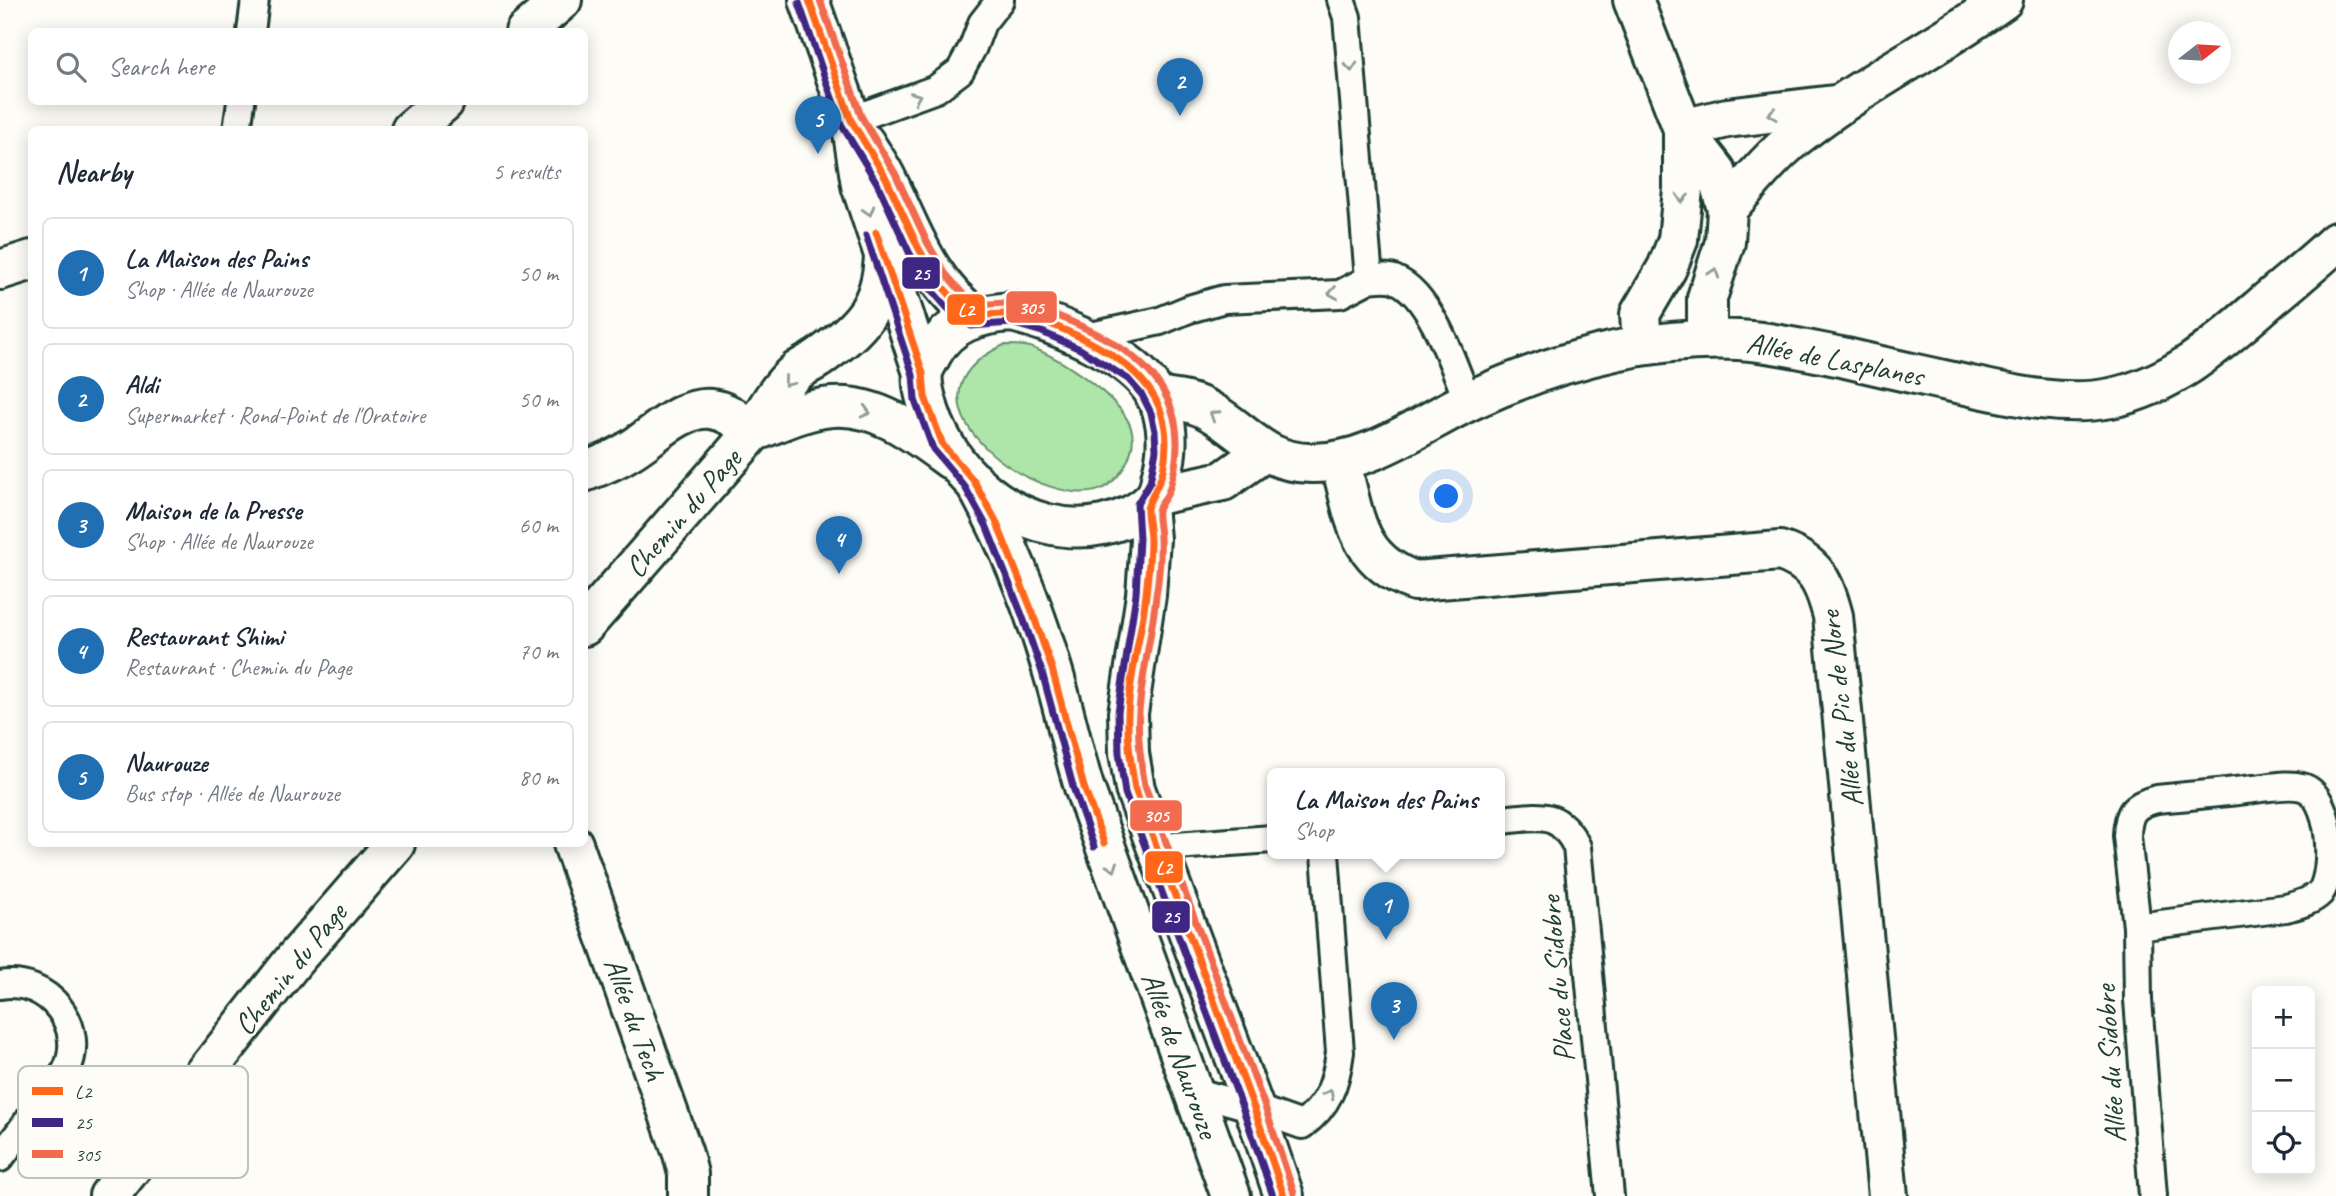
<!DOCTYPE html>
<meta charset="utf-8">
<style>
:root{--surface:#fff;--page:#f2f2f3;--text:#1f2937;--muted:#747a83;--line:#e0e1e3;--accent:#1f6fb2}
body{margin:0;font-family:Caveat,sans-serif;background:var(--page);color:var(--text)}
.controls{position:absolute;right:21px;bottom:21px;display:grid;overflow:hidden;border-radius:10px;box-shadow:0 4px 18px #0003}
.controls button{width:63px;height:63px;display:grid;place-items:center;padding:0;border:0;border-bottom:2px solid var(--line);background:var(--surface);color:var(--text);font:35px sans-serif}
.compass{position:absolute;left:2168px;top:21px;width:63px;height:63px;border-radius:50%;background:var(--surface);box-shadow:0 4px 18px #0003;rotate:73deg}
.you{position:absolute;left:1447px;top:497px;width:24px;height:24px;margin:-18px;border:5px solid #fff;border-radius:50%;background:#1a73e8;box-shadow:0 0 0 10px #1a73e833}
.badge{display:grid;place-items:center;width:46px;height:46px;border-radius:50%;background:var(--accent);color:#fff;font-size:23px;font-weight:700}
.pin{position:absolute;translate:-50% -58px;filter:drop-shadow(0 2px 4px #0008)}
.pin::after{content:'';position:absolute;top:37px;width:24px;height:21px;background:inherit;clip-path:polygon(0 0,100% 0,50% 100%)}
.popup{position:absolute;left:1267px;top:768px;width:238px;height:91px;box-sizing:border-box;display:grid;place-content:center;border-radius:10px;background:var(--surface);filter:drop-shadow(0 2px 5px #0005);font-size:23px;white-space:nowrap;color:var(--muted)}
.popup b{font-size:26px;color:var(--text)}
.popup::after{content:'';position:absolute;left:50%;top:100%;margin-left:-14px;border:14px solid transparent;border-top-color:var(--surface)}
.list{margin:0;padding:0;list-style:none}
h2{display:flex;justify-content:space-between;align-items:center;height:91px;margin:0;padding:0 28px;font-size:30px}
h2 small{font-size:23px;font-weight:400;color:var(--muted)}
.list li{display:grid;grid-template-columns:46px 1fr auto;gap:21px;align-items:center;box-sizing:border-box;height:112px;margin:0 14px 14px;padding:0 14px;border:2px solid var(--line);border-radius:10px}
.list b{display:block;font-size:26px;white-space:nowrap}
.list p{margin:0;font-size:23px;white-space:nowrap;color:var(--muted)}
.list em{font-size:23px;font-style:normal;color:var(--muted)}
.icon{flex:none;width:38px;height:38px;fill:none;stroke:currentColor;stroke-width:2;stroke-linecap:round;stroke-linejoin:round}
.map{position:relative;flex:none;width:2336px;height:1196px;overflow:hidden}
.search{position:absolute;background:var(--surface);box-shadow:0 4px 18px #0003;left:28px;top:28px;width:560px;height:77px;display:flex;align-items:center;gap:18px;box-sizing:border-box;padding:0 24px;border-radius:10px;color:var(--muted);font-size:26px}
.panel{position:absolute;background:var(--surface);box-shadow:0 4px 18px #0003;left:28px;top:126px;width:560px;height:721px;border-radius:10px}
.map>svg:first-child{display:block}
.green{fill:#aee5a8;stroke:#66916e;stroke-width:2}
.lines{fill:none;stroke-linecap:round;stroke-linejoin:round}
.lane-casing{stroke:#1f3d34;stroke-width:32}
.street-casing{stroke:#1f3d34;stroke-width:44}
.secondary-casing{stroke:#1f3d34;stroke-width:44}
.lane{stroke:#fdfcf7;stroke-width:26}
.street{stroke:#fdfcf7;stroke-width:38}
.secondary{stroke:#fdfcf7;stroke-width:38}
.bus-1-casing{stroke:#fdfcf7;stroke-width:12}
.bus-2-casing{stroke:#fdfcf7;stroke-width:12}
.bus-3-casing{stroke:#fdfcf7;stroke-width:12}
.bus-1{stroke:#ff671b;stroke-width:7}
.bus-2{stroke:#3f2682;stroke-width:7}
.bus-3{stroke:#f26b4e;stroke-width:7}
.oneway{stroke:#8e9c96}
.labels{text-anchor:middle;stroke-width:5;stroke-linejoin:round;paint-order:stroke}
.street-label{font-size:30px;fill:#1f3d34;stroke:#fdfcf7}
.key{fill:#fdfcf7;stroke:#bac3bc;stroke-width:2}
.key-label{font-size:19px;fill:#1f3d34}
.line-badge{stroke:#fdfcf7;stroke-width:2.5}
.badge-label{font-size:19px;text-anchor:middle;font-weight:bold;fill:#fff}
</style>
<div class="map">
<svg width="2336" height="1196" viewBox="0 0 2336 1196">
<rect width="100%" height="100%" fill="#fdfcf7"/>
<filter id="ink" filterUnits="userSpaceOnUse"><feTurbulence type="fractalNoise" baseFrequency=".0143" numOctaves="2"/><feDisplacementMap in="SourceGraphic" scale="14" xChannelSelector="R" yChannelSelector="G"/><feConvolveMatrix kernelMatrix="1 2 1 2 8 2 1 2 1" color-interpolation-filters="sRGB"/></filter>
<g filter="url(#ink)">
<path class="green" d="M1004 345C1012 345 1022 345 1030 347 1059 357 1118 396 1130 425 1139 446 1124 474 1107 486 1055 521 877 403 1004 345Z"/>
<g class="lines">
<g class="lane-casing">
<path id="lane" d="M251 32 255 0
M851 120 936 89 960 71 973 47 982 23 1000 0
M237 130 241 102
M1369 279C1377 278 1388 276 1396 280 1431 294 1455 369 1468 402
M1082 338 1160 321 1189 309 1224 299 1340 294 1369 279 1347 17 1341 0
M1500 820C1538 817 1558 808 1577 847L1610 1196
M1159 853 1176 846 1272 839
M2137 927 2286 908C2297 905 2311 902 2320 893 2336 872 2332 794 2302 787 2287 783 2268 788 2254 789 2221 793 2189 796 2157 799 2133 805 2128 812 2127 836L2137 927 2138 1000 2153 1196
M0 985C48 976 88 1027 66 1071L0 1158
M1193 1091 1254 1108 1302 1125C1328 1106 1336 1084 1340 1052L1325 854"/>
</g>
<g class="street-casing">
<path id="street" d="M1633 0 1683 129 1727 118 1834 105
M525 32 562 0
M411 130 444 102
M1727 209C1749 184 1771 157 1797 136 1862 84 1937 48 2003 0
M0 270 32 260
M1642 346 1640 314 1667 268 1678 240 1683 189V129L1716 171 1727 209 1725 242 1707 298V340
M1156 397C1175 400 1194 401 1211 412 1247 433 1264 463 1311 463 1370 464 1420 424 1471 400 1554 362 1646 336 1738 340 1775 342 1810 351 1846 358 1888 368 1929 377 1971 386 2016 396 2065 407 2111 398 2173 385 2217 345 2263 305 2287 284 2313 264 2336 242
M1340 461C1355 515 1355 560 1415 581L1780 551C1816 563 1824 582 1833 616L1888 1196
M584 472C600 466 615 460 629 451 653 437 681 406 711 409 728 411 740 422 753 432
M1157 495 1223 481 1264 452
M573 844 683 1154 688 1174V1196"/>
</g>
<g class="secondary-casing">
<path id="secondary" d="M809 0 851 120 861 185 923 373
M865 143C872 155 881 167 887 180 912 230 928 284 976 317
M1012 312C1052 322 1115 348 1143 378 1169 405 1171 444 1161 478 1160 485 1159 492 1154 498 1143 512 1121 521 1103 525 1027 541 951 481 929 410 926 399 921 385 923 373 924 367 929 360 932 354 948 323 979 314 1012 312Z
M753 432C778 422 805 409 832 407 877 403 916 434 950 459
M974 481C1007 540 1033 604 1052 669 1064 708 1072 748 1084 787L1231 1196
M1147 505 1150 539 1146 595 1128 713 1129 753 1135 789 1254 1108 1284 1196
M584 626 753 432C765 411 778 387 797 371 804 366 813 362 820 357 860 328 881 308 884 257
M109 1196 294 960 395 844"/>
</g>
<use href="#lane" class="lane"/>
<use href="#street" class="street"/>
<use href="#secondary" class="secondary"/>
<g class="bus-1-casing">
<path id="bus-1" d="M809 0 851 120 886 178 918 247 936 279 956 302 976 317C1015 308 1043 320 1078 336 1136 364 1178 400 1163 470 1161 482 1147 504 1147 509 1147 519 1150 530 1150 541 1150 558 1148 576 1146 594 1142 634 1129 675 1128 715 1127 740 1131 764 1135 789L1254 1108 1284 1196
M876 232 923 373 925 397 943 445 974 481 996 521 1032 611 1052 669 1084 787 1104 843"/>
</g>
<g class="bus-2-casing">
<path id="bus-2" d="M799 3 841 124 877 183 909 252 928 286 949 310 971 326 1011 323 1042 332 1080 349 1128 379 1142 395 1151 413 1155 431 1156 450 1150 482 1137 504 1139 539 1136 594 1118 712 1119 753 1125 793 1244 1112 1273 1196
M866 235 913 375 915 400 933 449 965 487 986 525 1022 615 1042 672 1074 790 1094 847"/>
</g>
<g class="bus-3-casing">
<path id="bus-3" d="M820 0 861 116 895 173 927 242 945 273 963 294 978 306C1017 297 1051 312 1085 328 1145 356 1187 396 1175 467 1173 476 1171 485 1168 493 1165 499 1159 505 1158 511 1157 520 1160 529 1160 538 1161 557 1159 577 1156 596 1152 635 1142 673 1139 712 1137 737 1141 762 1145 786L1264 1104 1294 1193"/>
</g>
<use href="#bus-1" class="bus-1"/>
<use href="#bus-2" class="bus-2"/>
<use href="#bus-3" class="bus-3"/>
</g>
<defs><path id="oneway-chevron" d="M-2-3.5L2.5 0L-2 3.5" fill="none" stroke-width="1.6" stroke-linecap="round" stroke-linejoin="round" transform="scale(1.75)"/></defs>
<g class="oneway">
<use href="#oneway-chevron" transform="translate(1351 67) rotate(85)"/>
<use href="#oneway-chevron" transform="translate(916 97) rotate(-22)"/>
<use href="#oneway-chevron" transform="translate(1772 114) rotate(173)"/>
<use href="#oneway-chevron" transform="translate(1682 198) rotate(95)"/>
<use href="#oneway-chevron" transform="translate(869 211) rotate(73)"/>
<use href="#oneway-chevron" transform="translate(1714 273) rotate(-72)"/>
<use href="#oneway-chevron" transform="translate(1333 293) rotate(171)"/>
<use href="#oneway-chevron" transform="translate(788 382) rotate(130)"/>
<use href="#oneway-chevron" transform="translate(866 412) rotate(15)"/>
<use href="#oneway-chevron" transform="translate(1214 415) rotate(-147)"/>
<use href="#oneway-chevron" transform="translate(1113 867) rotate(70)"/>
<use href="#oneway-chevron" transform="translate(1329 1094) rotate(-63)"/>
</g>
</g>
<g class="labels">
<g class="street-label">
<text transform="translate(1835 359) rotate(11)" y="10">Allée de Lasplanes</text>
<text transform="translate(683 513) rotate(-49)" y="10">Chemin du Page</text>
<text transform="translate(1841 709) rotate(-97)" y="10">Allée du Pic de Nore</text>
<text transform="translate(290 969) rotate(-51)" y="10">Chemin du Page</text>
<text transform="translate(1557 979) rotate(-95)" y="10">Place du Sidobre</text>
<text transform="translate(635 1019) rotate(70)" y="10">Allée du Tech</text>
<text transform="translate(1180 1055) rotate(70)" y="10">Allée de Naurouze</text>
<text transform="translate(2110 1064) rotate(-94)" y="10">Allée du Sidobre</text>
</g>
</g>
<rect x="18" y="1066" width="230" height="112" rx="10" class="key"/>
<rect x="32" y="1087" width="31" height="8" fill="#ff671b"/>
<rect x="32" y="1118" width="31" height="9" fill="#3f2682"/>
<rect x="32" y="1150" width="31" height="8" fill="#f26b4e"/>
<g class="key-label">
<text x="75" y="1098">L2</text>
<text x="75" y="1129">25</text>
<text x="75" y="1161">305</text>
</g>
<g class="line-badge">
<rect x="901" y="256" width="40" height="34" rx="7" fill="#3f2682"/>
<rect x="1005" y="290" width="53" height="34" rx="7" fill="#f26b4e"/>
<rect x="946" y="293" width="40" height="33" rx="7" fill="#ff671b"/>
<rect x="1129" y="799" width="54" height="33" rx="7" fill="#f26b4e"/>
<rect x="1144" y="850" width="40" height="34" rx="7" fill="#ff671b"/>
<rect x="1151" y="900" width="40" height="34" rx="7" fill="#3f2682"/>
</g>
<g class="badge-label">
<text x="921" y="280">25</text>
<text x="1031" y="314">305</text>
<text x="966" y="316">L2</text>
<text x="1156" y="822">305</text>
<text x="1164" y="874">L2</text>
<text x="1171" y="923">25</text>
</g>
</svg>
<div class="controls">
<button>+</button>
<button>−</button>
<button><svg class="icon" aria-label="locate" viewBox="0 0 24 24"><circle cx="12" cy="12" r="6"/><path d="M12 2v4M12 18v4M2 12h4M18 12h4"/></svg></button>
</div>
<svg class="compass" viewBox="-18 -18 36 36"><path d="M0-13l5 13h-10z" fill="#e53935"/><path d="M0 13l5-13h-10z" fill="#747a83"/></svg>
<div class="you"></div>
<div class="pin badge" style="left:1386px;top:940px">1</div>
<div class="popup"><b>La Maison des Pains</b>Shop</div>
<div class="pin badge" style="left:1180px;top:116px">2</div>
<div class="pin badge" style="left:1394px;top:1040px">3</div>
<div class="pin badge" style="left:839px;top:574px">4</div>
<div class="pin badge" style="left:818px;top:154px">5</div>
<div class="search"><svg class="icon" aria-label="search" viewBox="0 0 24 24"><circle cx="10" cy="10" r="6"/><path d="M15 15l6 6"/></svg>Search here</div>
<section class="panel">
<h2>Nearby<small>5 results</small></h2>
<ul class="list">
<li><span class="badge">1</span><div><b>La Maison des Pains</b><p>Shop · Allée de Naurouze</p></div><em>50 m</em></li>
<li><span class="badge">2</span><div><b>Aldi</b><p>Supermarket · Rond-Point de l'Oratoire</p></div><em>50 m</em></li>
<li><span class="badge">3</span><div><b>Maison de la Presse</b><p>Shop · Allée de Naurouze</p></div><em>60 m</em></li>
<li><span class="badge">4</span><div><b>Restaurant Shimi</b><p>Restaurant · Chemin du Page</p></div><em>70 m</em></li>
<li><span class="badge">5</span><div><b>Naurouze</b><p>Bus stop · Allée de Naurouze</p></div><em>80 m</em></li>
</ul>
</section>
</div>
